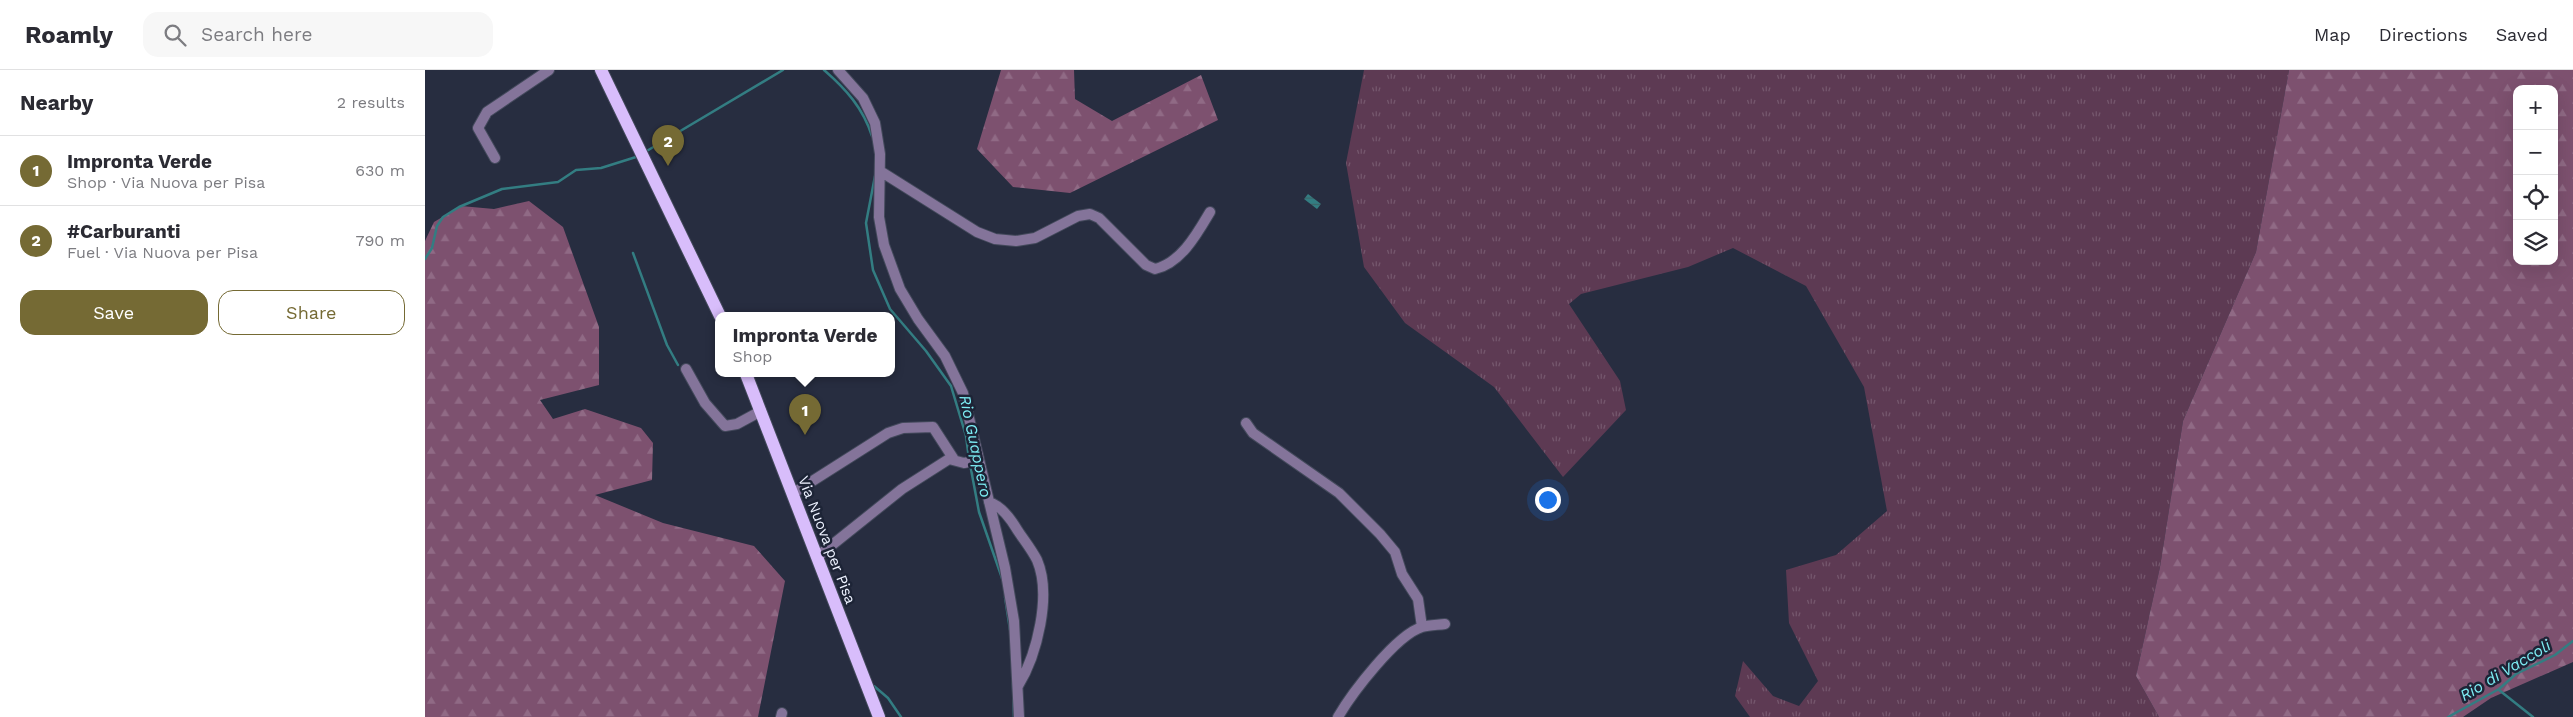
<!DOCTYPE html>
<meta charset="utf-8">
<style>
:root{--surface:#fff;--page:#f7f7f7;--text:#2b2b33;--muted:#7c7c81;--line:#e1e1e2;--accent:#756a34}
body{margin:0;font-family:"Work Sans",sans-serif;background:var(--page);color:var(--text)}
.controls{position:absolute;right:15px;top:15px;display:grid;overflow:hidden;border-radius:10px;box-shadow:0 5px 20px #0002}
.controls button{width:45px;height:45px;display:grid;place-items:center;padding:0;border:0;border-bottom:1px solid var(--line);background:var(--surface);color:var(--text);font:25px sans-serif}
.you{position:absolute;left:1122px;top:429px;width:18px;height:18px;margin:-12px;border:4px solid #fff;border-radius:50%;background:#1a73e8;box-shadow:0 0 0 8px #1a73e833}
.badge{display:grid;place-items:center;width:32px;height:32px;border-radius:50%;background:var(--accent);color:#fff;font-size:16px;font-weight:700}
.pin{position:absolute;translate:-50% -41px;filter:drop-shadow(0 1px 2px #0008)}
.pin::after{content:'';position:absolute;top:26px;width:18px;height:15px;background:inherit;clip-path:polygon(0 0,100% 0,50% 100%)}
.popup{position:absolute;left:290px;top:242px;width:180px;height:65px;box-sizing:border-box;display:grid;place-content:center;border-radius:10px;background:var(--surface);filter:drop-shadow(0 1px 4px #0005);font-size:16px;white-space:nowrap;color:var(--muted)}
.popup b{font-size:19px;color:var(--text)}
.popup::after{content:'';position:absolute;left:50%;top:100%;margin-left:-10px;border:10px solid transparent;border-top-color:var(--surface)}
.list{margin:0;padding:0;list-style:none}
h2{display:flex;justify-content:space-between;align-items:center;height:65px;margin:0;padding:0 20px;font-size:21px}
h2 small{font-size:16px;font-weight:400;color:var(--muted)}
.list li{display:grid;grid-template-columns:32px 1fr auto;gap:15px;align-items:center;box-sizing:border-box;height:70px;padding:0 20px;border-top:1px solid var(--line)}
.list b{display:block;font-size:19px;white-space:nowrap}
.list p{margin:0;font-size:16px;white-space:nowrap;color:var(--muted)}
.list em{font-size:16px;font-style:normal;color:var(--muted)}
.actions{display:flex;gap:10px;padding:15px 20px}
.actions a{flex:1;padding:11px 0;border:1px solid var(--accent);border-radius:15px;text-align:center;font-size:18px;color:var(--accent)}
.actions .main{background:var(--accent);color:#fff}
.icon{flex:none;width:28px;height:28px;fill:none;stroke:currentColor;stroke-width:2;stroke-linecap:round;stroke-linejoin:round}
.map{position:relative;flex:none;width:2148px;height:647px;overflow:hidden}
header{display:flex;align-items:center;gap:30px;box-sizing:border-box;height:70px;padding:0 25px;background:var(--surface);border-bottom:1px solid var(--line)}
header strong{font-size:24px}
nav{display:flex;gap:28px;margin-inline-start:auto;font-size:18px}
.search{width:350px;height:45px;background:var(--page);display:flex;align-items:center;gap:12px;box-sizing:border-box;padding:0 18px;border-radius:15px;color:var(--muted);font-size:19px}
main{display:flex}
aside{flex:1;background:var(--surface)}
.map>svg:first-child{display:block}
.grass{fill:url(#grass-tufts)}
.forest{fill:url(#forest-firs);fill-rule:evenodd}
.water{fill:url(#water-rules)}
.lines{fill:none;stroke-linecap:round;stroke-linejoin:round}
.stream{stroke:#337d82;stroke-width:2.5}
.street-casing{stroke:#43495b;stroke-width:12}
.primary-casing{stroke:#43495b;stroke-width:14}
.street{stroke:#84749a;stroke-width:10}
.primary{stroke:#d8bdfb;stroke-width:12}
.labels{text-anchor:middle;stroke-width:5;stroke-linejoin:round;paint-order:stroke}
.street-label{font-size:15px;fill:#edf2ff;stroke:#1d2436}
.water-label{font-size:16px;font-style:italic;fill:#7dedf4;stroke:#1d2436}
</style>
<header>
<strong>Roamly</strong>
<div class="search"><svg class="icon" aria-label="search" viewBox="0 0 24 24"><circle cx="10" cy="10" r="6"/><path d="M15 15l6 6"/></svg>Search here</div>
<nav><a>Map</a><a>Directions</a><a>Saved</a></nav>
</header>
<main>
<aside>
<h2>Nearby<small>2 results</small></h2>
<ul class="list">
<li><span class="badge">1</span><div><b>Impronta Verde</b><p>Shop · Via Nuova per Pisa</p></div><em>630 m</em></li>
<li><span class="badge">2</span><div><b>#Carburanti</b><p>Fuel · Via Nuova per Pisa</p></div><em>790 m</em></li>
</ul>
<div class="actions"><a class="main">Save</a><a>Share</a></div>
</aside>
<div class="map">
<svg width="2148" height="647" viewBox="0 0 2148 647">
<defs>
<pattern id="grass-tufts" width="24" height="20" patternUnits="userSpaceOnUse" patternTransform="scale(1.25)"><rect width="24" height="20" fill="#5d3a53"/><path d="M3 7l-1-3M5 7V3M7 7l1-3M15 17l-1-3M17 17v-4M19 17l1-3" fill="none" stroke="#75576d"/></pattern>
<pattern id="forest-firs" width="22" height="20" patternUnits="userSpaceOnUse" patternTransform="scale(1.25)"><rect width="22" height="20" fill="#7d516f"/><path d="M5 1l3.5 6h-7zM16 11l3.5 6h-7z" fill="#906a85"/></pattern>
<pattern id="water-rules" width="6" height="5" patternUnits="userSpaceOnUse" patternTransform="scale(1.25)"><rect width="6" height="5" fill="#337d82"/><path d="M0 2.5h6" fill="none" stroke="#3d6367"/></pattern>
</defs>
<rect width="100%" height="100%" fill="#272d40"/>
<path class="grass" d="M939 0H1864L1831 182 1758 351 1735 497 1711 606 1734 647H1325L1310 626 1318 591 1348 626 1374 636 1393 611 1364 553 1361 500 1411 485 1462 441 1439 317 1381 216 1308 178 1263 197 1156 224 1144 234 1195 311 1201 340 1138 407 1069 317 980 253 939 197 921 93Z"/>
<path class="forest" d="M576 0H649L650 29 687 51 776 5 793 50 645 123 588 117 552 79Z
M1864 0H2148V592L2066 628 2038 647H1734L1711 606 1735 497 1758 351 1831 182ZM2092 19H2129V191H2092Z
M104 131 138 157 174 257V315L115 330 128 349 160 339 216 358 228 373 227 410 170 425 238 453 329 476 360 511 333 647H0V171L9 152 36 136 69 139Z"/>
<path class="water" d="M883 124 896 134 892 139 879 129Z"/>
<g class="lines">
<path class="stream" d="M399 0C421 19 438 38 447 66
M220 82 358 0
M450 106 441 153 448 200 465 239 501 281 526 316 541 366 544 389
M208 183 242 275 253 295
M0 189 7 178 12 156 18 147 34 137 77 119 133 112 151 100 176 98 211 87
M545 394 554 442 578 511
M580 527 585 560
M588 613 589 647
M449 616 463 628 476 647
M2074 620 2108 647
M2023 647 2074 619 2091 604 2130 585 2148 571"/>
<g class="street-casing">
<path id="street" d="M413 0 438 28 450 53 455 84 454 147 459 175 475 219 493 249 520 286 538 323 580 498 589 551 594 647
M70 88 53 58 62 42 124 0
M455 101 552 162 570 169 591 171 610 168 653 146 665 144 674 148 721 195 730 199C756 193 772 164 785 142
M261 299 280 333 300 356 312 354 336 341
M821 353 828 363 914 423 955 464 970 482 977 504 993 529 997 557
M367 424 463 363 478 358 508 357 528 388
M564 432C577 436 586 449 593 461 599 470 607 480 612 490 627 525 612 585 593 616
M392 487 477 419 524 389 539 393 553 390
M356 647 357 643
M913 647C927 623 971 565 997 557 1004 555 1013 555 1020 554"/>
</g>
<g class="primary-casing">
<path id="primary" d="M176 0 295 246
M321 304 454 647"/>
</g>
<use href="#street" class="street"/>
<use href="#primary" class="primary"/>
</g>
<g class="labels">
<g class="street-label">
<text transform="translate(402 470) rotate(69)" y="5">Via Nuova per Pisa</text>
</g>
<g class="water-label">
<text transform="translate(551 376) rotate(78)" y="6">Rio Guappero</text>
<text transform="translate(2080 600) rotate(-31)" y="6">Rio di Vaccoli</text>
</g>
</g>
</svg>
<div class="controls">
<button>+</button>
<button>−</button>
<button><svg class="icon" aria-label="locate" viewBox="0 0 24 24"><circle cx="12" cy="12" r="6"/><path d="M12 2v4M12 18v4M2 12h4M18 12h4"/></svg></button>
<button><svg class="icon" aria-label="layers" viewBox="0 0 24 24"><path d="M12 4l9 5-9 5-9-5zM3 14l9 5 9-5"/></svg></button>
</div>
<div class="you"></div>
<div class="pin badge" style="left:380px;top:365px">1</div>
<div class="popup"><b>Impronta Verde</b>Shop</div>
<div class="pin badge" style="left:243px;top:96px">2</div>
</div>
</main>
